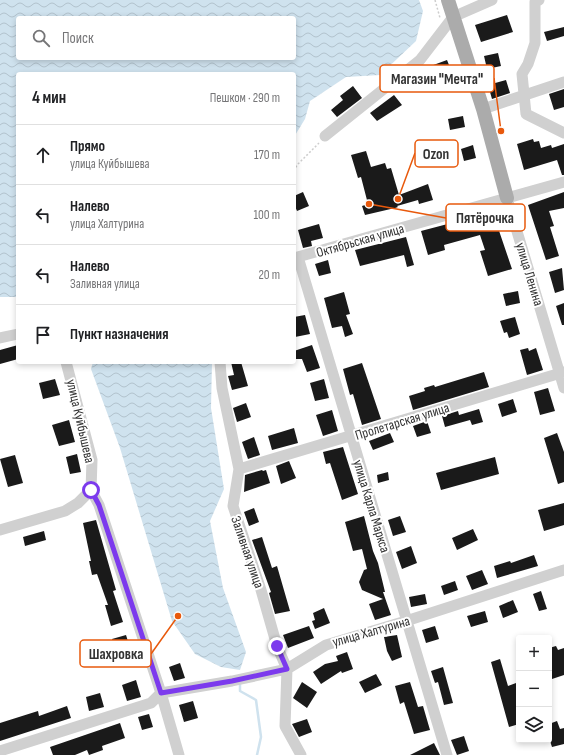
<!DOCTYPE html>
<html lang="ru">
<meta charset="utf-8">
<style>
:root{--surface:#fff;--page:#f2f2f2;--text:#202124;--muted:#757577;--line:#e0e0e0}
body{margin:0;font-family:"Sofia Sans Condensed",sans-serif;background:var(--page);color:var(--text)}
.controls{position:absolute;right:12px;bottom:12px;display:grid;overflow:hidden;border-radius:4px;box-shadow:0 2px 6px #0003}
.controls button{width:36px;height:36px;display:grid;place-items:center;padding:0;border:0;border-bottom:1px solid var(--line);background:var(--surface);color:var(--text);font:20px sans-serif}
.stop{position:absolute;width:12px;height:12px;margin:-9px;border:3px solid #7c3aed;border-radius:50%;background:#fff}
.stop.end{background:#7c3aed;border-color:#fff;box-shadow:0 1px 4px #0008}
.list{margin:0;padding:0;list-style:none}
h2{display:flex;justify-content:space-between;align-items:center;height:52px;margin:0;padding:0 16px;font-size:17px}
h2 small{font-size:13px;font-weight:400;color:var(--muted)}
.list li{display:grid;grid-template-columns:26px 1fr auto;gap:12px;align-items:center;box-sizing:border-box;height:60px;padding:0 16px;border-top:1px solid var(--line)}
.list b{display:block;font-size:15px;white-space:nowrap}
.list p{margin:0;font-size:13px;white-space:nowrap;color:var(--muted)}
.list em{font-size:13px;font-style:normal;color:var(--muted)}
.icon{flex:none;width:22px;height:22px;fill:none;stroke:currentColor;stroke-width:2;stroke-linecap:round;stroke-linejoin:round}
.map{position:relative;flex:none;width:564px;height:755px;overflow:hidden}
.search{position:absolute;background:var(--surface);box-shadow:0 2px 6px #0003;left:16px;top:16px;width:280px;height:44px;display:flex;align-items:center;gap:10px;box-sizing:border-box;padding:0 14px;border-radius:4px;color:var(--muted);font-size:15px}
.panel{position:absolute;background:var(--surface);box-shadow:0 2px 6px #0003;left:16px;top:72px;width:280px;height:292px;border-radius:4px}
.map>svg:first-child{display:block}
.water{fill:url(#water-waves);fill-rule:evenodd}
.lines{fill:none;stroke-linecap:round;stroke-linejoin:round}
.stream{stroke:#cfe2ee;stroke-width:2.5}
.building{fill:#1a1a1a}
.path{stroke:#cdcdcd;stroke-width:1.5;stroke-dasharray:2 2;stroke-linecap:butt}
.minor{stroke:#d0d0d0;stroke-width:11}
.major{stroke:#ababab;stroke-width:14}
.route{stroke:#7c3aed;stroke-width:5}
.labels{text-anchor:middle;stroke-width:4;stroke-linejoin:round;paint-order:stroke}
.street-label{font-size:14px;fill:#333;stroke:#fff}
.leader{fill:none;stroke:#e8590c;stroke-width:1.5}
.callout-dot{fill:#e8590c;stroke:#fff;stroke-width:1.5}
.callout{fill:#fff;stroke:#e8590c;stroke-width:1.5}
.callout-label{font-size:15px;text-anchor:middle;font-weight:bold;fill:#333}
</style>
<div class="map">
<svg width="564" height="755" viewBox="0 0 564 755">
<defs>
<pattern id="water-waves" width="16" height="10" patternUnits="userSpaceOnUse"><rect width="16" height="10" fill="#cfe2ee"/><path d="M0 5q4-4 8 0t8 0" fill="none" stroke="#b2c2cd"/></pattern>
</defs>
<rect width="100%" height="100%" fill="#fff"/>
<path class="water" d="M0 0H419L423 11 416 41 380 75 346 77 310 101 305 119 294 137V74H18V297H0ZM18 18H294V58H18Z
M93 362H212L211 408 224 489 210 521 223 588 246 652 240 670 221 667 195 654 172 621 120 448 91 369Z"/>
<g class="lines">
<path class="stream" d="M240 682V691L256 700 261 737 257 755"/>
</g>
<path class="building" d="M507 15 513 32 481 42 475 25Z
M564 27V36L547 41 544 32Z
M498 53 501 66 487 69 484 56Z
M447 60 455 80 425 91 417 71Z
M506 80 510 93 492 99 488 85Z
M353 86 362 98 337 117 331 110 343 100 340 96Z
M564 89V107L554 110 549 94Z
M394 95 402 105 377 121 370 113Z
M463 116 465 127 450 130 448 119Z
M533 139 534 142 539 141 541 148 551 145 552 148 564 144V175H562L557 160 524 170 517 144Z
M473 145 476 158 464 161 461 149Z
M366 151 371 167 385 163 387 169 391 168 399 195 428 184 433 200 419 204 418 200 397 206 398 207 395 208 365 215 362 206 368 204 361 177 358 178 351 155Z
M303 192 309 206 297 211 294 204V196Z
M564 192V208L549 211 554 226 550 227 559 256 546 260 528 205Z
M489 211 493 213 512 269 488 276 480 251 485 250 480 235 444 245 445 250 428 255 421 231 478 216Z
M319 224 323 238 311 241 312 246 303 248 298 230Z
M406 237 414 265 407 267 404 255 360 266 355 250Z
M328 260 331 273 319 276 315 264Z
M562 268 564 290 555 293 549 272Z
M518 291 520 303 506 306 503 294Z
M344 292 350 314 346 315 353 334 345 337 342 326 332 328 324 298Z
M564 303V325H562L556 306Z
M305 315 310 334 295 337 294 317Z
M515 317 520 334 509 338 507 332 504 333 500 321Z
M18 345V359L0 364V350Z
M312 345 320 368 307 372 302 359H294V351Z
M528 348 529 351 536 348 543 370 527 375 520 350Z
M231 362H241L248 386 232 390 228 376 234 375Z
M362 363 381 419 362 425 353 394 350 395 343 369Z
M484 372 489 387 413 410 409 396 425 391 424 388 434 385 435 387Z
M55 379 60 395 43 399 39 383Z
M324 379 329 398 315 401 310 383Z
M548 388 555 411 540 415 534 392Z
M513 399 517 412 502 417 498 404Z
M246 403 251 417 237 422 233 408Z
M479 409 483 422 472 425 470 420 445 427 442 416 458 411 459 415Z
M332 410 338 431 323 436 316 415Z
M69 420 75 442 59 446 52 425Z
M427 421 431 433 417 437 413 426Z
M294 428 298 443 272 450 268 436Z
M390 433 394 442 373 450 369 441Z
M557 433 564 452V482L558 484 544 438Z
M254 437 260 455 248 459 242 442Z
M343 447 358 494 342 500 330 463 326 464 323 452Z
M77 454 81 472 70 474 66 457Z
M15 455 23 483 8 487 0 459Z
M495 457 499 474 441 490 436 473Z
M289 461 296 478 281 484 276 466Z
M262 470 263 471 266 470 270 483 244 492 245 475Z
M388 472 389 480 378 483 377 475Z
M564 503V525L544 531 538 510Z
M254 508 259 522 249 526 244 512Z
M364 516 373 551 378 563 385 592H383L391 615 375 620 369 604 383 599 362 590 359 582 364 570 367 569 362 549 353 551 345 522Z
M400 516 406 532 393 536 388 520Z
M96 520 116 590 113 591 123 622 111 626 105 605H108L97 574 92 575 89 561H91L83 523Z
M473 529 478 540 457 550 452 538Z
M44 531 46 540 25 546 23 537Z
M262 537 272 568 277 566 290 611 275 614 269 593 271 592 252 540Z
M411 546 417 563 402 569 396 552Z
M534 555 538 566 497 578 494 566 510 561 511 563Z
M482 570 488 584 472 590 466 576Z
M455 581 458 590 444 595 441 586Z
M541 591 547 609 539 611 533 594Z
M425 594 427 604 411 607 409 597Z
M513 600 518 612 503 618 499 606Z
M324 608 330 623 315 629 312 621 315 620 313 613Z
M485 611 488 622 471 627 467 616Z
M309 626 314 638 288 648 283 635Z
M435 626 439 639 426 643 422 630Z
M126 635 132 654 118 658 112 639Z
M397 635 402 657 392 661 387 651 384 637Z
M556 646 558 650 564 648V675L549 680V648Z
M347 652 353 669 342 673 341 671 321 684 313 672 325 664 338 661 336 656Z
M500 659 508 686 516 683 519 693V724L509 727 491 662Z
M180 663 185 678 174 681 169 667Z
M443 667 453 703 444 705 438 682 435 683 431 671Z
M376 674 382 685 365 693 359 682Z
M136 680 141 697 127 701 122 685Z
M302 682 317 692 307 708 293 698Z
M410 682 418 707 423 706 430 730 414 734 404 702 400 704 395 686Z
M100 693 104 707 89 711 86 697Z
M193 701 198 718 184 722 179 705Z
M67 706 71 718 0 741V723L38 711 39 716Z
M149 714 153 727 142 730 138 717Z
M307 719 312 732 299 737 292 724Z
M557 721 560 729 564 728V744L552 747 549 738V724Z
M120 723 125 738 102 746 103 750 89 755 87 750 75 755H53L50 747Z
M464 736 469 751 457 755 451 740Z
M434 743 440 755H410Z"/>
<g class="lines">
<path class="path" d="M435 0 440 18
M294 171 297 165 319 143"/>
<path class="minor" d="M539 0 535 2V43L528 64 522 74 526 114 564 133
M483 109 564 82
M325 136 420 60 453 17 492 0
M507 198 564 388
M298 257 447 755
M294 258 564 182
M0 338 18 334
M66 362 92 460 91 490 99 505 161 693 179 755
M220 362 222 388 239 469 233 506 261 590 277 646 287 669 285 726 301 755
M239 469 564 372
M0 530 65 511 78 503 91 490
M0 751 151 703 161 693 232 681 287 669 326 645 406 621 564 570"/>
<path class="major" d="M448 0 483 109 507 198"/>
</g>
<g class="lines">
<path class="route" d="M91 490 99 505 161 693 232 681 287 669 277 646"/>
</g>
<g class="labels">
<g class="street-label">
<text transform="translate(360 240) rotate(-16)" y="5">Октябрьская улица</text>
<text transform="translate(530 274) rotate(73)" y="5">улица Ленина</text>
<text transform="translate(81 421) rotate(77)" y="5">улица Куйбышева</text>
<text transform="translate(402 421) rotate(-17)" y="5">Пролетарская улица</text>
<text transform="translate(372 506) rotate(73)" y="5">улица Карла Маркса</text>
<text transform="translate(248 552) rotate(71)" y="5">Заливная улица</text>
<text transform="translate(371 631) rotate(-16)" y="5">улица Халтурина</text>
</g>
</g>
<path class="leader" d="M501 131L494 78M398 199L415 153M369 204L446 218M178 616L151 654"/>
<g class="callout-dot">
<circle cx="501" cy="131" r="4"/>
<circle cx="398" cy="199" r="4"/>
<circle cx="369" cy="204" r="4"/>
<circle cx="178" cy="616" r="4"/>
</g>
<g class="callout">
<rect x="380" y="65" width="114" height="27" rx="4"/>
<rect x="415" y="140" width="43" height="27" rx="4"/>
<rect x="446" y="204" width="79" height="27" rx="4"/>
<rect x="80" y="640" width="71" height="27" rx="4"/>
</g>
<g class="callout-label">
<text x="437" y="84">Магазин "Мечта"</text>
<text x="436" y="159">Ozon</text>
<text x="485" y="223">Пятёрочка</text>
<text x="116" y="659">Шахровка</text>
</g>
</svg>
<div class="controls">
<button>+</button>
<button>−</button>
<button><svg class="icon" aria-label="layers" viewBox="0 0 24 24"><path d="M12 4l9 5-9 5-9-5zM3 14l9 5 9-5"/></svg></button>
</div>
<div class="stop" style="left:91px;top:490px"></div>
<div class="stop end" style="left:277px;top:646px"></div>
<div class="search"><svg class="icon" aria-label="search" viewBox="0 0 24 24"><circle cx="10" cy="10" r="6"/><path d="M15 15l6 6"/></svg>Поиск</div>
<section class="panel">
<h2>4 мин<small>Пешком · 290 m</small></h2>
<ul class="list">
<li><svg class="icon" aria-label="ahead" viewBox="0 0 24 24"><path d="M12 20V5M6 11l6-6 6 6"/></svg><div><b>Прямо</b><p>улица Куйбышева</p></div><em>170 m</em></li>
<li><svg class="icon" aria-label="left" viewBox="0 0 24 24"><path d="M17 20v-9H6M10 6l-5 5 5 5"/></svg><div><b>Налево</b><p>улица Халтурина</p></div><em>100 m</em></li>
<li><svg class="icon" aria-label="left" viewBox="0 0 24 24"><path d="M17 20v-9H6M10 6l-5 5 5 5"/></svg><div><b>Налево</b><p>Заливная улица</p></div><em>20 m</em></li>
<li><svg class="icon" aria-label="arrive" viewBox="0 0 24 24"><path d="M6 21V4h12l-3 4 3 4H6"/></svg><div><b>Пункт назначения</b></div></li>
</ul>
</section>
</div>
